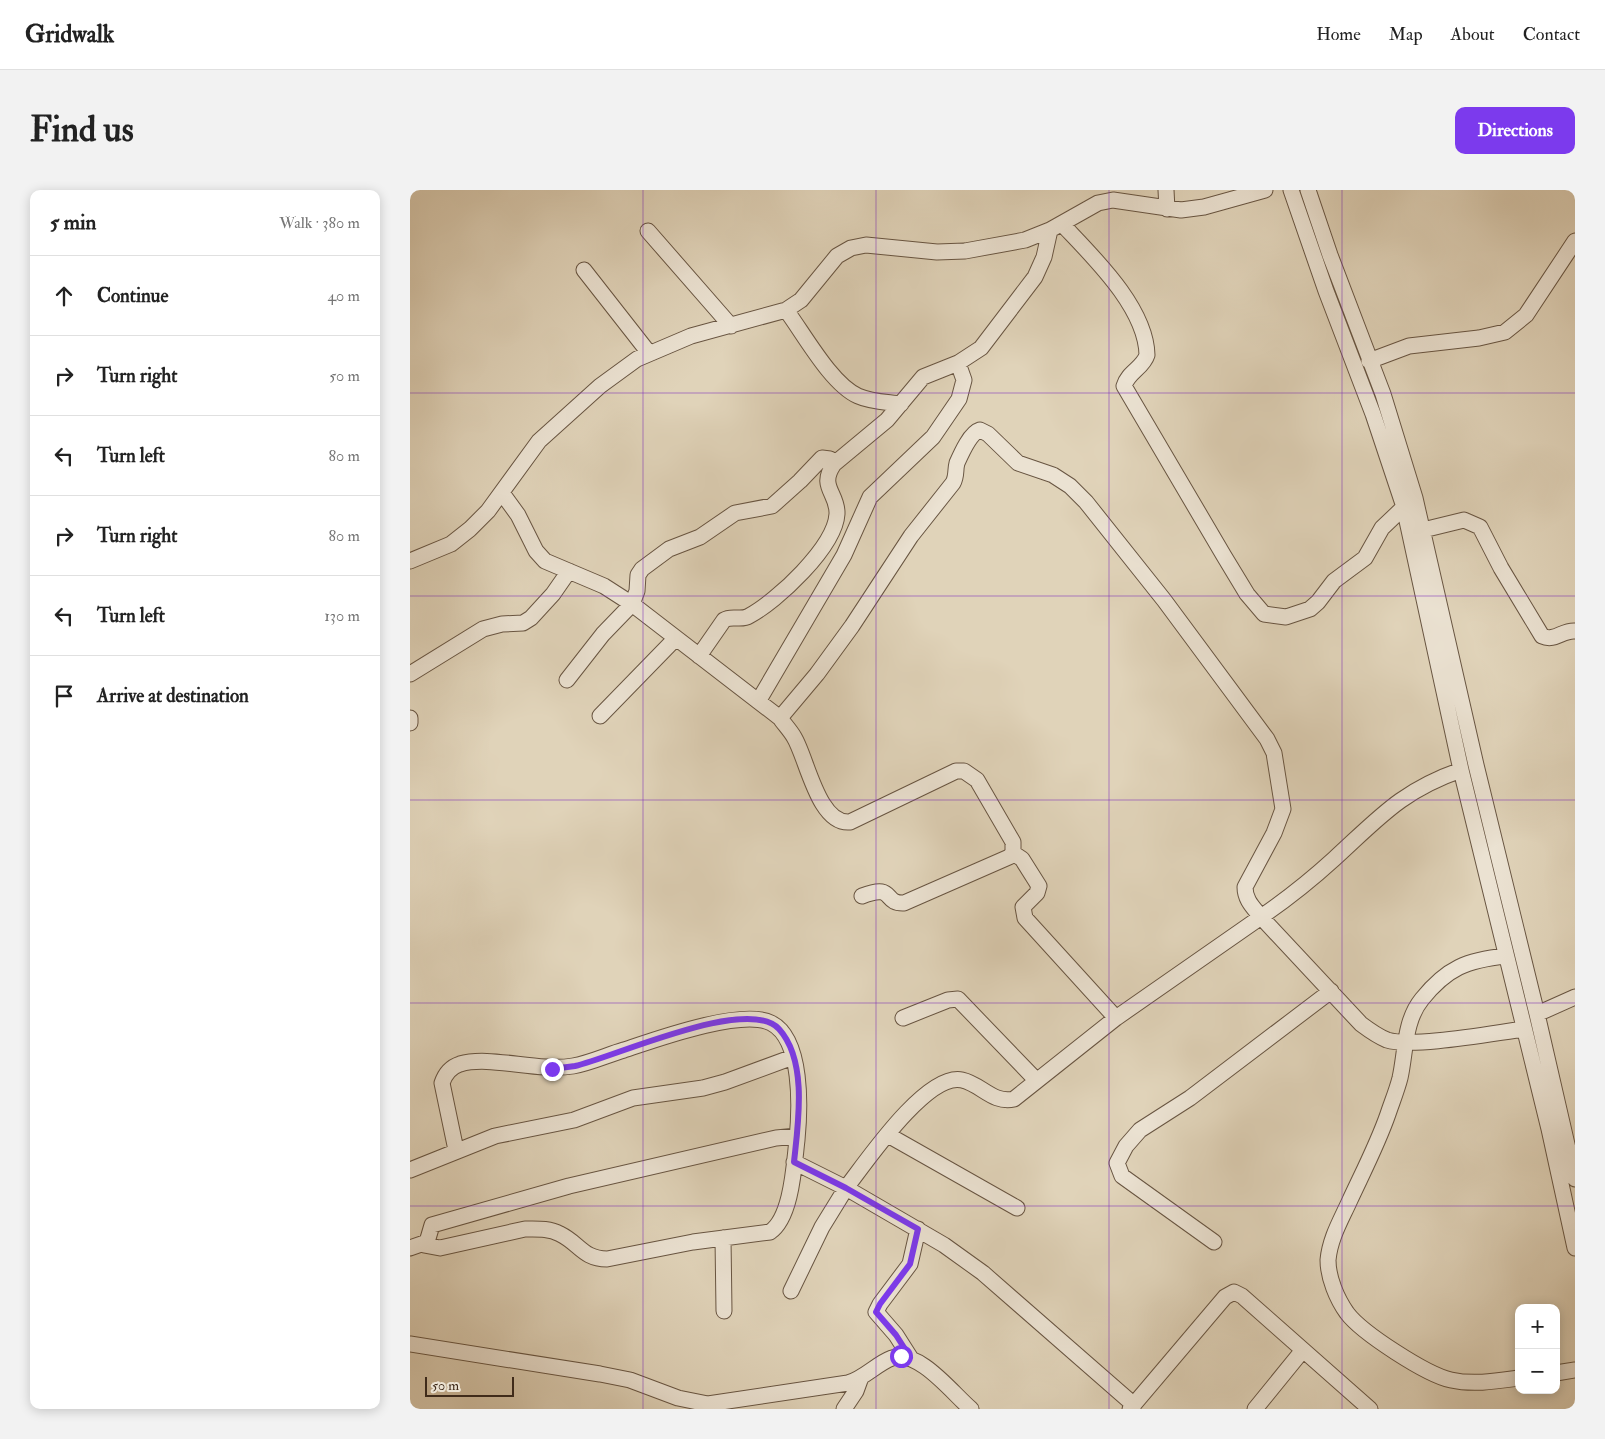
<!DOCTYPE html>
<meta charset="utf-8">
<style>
:root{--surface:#fff;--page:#f2f2f2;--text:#222;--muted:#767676;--line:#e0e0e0;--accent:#7c3aed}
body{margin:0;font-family:"IM FELL Double Pica",serif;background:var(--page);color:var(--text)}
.controls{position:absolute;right:15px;bottom:15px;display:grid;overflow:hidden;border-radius:10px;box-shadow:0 2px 12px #0003}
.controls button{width:45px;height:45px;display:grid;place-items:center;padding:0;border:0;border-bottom:1px solid var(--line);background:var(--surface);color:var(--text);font:25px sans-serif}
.scale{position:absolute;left:15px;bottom:12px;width:89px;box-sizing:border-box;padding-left:5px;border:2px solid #402b1a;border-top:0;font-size:14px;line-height:18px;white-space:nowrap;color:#402b1a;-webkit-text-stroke:4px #ebe2d2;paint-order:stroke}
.stop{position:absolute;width:15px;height:15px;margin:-11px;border:4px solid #7c3aed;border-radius:50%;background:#fff}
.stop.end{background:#7c3aed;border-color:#fff;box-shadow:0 1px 5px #0008}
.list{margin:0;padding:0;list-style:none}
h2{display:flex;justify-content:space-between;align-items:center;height:65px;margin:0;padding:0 20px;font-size:21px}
h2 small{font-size:16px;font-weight:400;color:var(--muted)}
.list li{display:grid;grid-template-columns:32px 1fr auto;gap:15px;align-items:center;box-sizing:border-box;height:80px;padding:0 20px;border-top:1px solid var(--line)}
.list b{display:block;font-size:19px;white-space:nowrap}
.list em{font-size:16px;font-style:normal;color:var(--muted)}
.icon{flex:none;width:28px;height:28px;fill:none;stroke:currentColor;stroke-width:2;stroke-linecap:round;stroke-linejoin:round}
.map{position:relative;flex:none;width:1165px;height:1219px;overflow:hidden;border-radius:10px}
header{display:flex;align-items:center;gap:30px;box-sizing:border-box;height:70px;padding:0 25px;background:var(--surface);border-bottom:1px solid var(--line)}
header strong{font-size:24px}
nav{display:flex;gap:28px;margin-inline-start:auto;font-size:18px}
.intro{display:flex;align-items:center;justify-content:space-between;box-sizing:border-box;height:120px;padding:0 30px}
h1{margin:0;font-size:35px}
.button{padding:12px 22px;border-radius:10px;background:var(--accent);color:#fff;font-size:18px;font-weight:700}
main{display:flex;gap:30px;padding:0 30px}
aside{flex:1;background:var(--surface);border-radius:10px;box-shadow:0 2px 12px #0003}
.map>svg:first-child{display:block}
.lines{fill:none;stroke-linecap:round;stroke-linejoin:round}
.minor-casing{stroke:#685542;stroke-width:17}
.minor{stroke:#ebe2d2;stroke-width:15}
.route{stroke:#7c3aed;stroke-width:6}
.grid{fill:none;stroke:#7b2cbf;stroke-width:1;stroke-opacity:0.55}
</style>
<header>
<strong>Gridwalk</strong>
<nav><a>Home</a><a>Map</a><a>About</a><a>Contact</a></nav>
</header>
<div class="intro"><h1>Find us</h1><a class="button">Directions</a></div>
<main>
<aside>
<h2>5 min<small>Walk · 380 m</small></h2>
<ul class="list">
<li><svg class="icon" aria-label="ahead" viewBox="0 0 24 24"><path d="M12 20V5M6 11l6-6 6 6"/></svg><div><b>Continue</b></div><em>40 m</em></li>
<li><svg class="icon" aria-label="right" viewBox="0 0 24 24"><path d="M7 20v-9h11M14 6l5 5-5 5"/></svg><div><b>Turn right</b></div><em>50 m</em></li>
<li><svg class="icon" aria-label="left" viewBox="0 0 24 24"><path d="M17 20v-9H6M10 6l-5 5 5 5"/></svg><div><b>Turn left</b></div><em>80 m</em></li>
<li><svg class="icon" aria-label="right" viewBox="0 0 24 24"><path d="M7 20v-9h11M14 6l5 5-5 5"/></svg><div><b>Turn right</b></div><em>80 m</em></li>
<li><svg class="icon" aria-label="left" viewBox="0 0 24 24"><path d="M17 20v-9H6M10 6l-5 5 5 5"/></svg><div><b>Turn left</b></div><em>130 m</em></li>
<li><svg class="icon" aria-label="arrive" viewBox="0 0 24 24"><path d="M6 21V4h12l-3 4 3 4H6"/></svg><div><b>Arrive at destination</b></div></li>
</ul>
</aside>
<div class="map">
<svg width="1165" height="1219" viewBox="0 0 1165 1219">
<rect width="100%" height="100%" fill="#e0d3b9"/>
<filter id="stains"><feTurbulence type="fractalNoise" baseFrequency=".004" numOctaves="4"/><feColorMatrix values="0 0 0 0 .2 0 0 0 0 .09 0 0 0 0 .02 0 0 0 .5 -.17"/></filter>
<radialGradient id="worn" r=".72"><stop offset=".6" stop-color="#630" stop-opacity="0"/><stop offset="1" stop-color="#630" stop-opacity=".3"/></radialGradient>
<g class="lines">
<g class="minor-casing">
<path id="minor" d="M756 0 757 19
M881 0 916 101 963 224 994 317 1051 580 1139 939 1165 1058
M898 0 920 65 973 204 1005 308 1066 575 1127 824 1165 989
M652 34C682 66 736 117 737 165 733 178 718 182 714 196L814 366 837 404 854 424 876 427 900 419 908 412 924 391 955 368 972 338 994 317
M238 41 321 136
M174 80 239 163
M376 120C394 144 421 194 448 206 461 212 477 212 491 214
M959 171 999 156 1069 148 1095 142 1116 125 1165 51
M92 303 108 325 126 361 135 371 194 396 222 414 370 528C374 534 380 540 384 547 397 568 408 635 440 632L546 581H554L567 590 603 652V663L599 667 494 713C472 714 486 693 452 706
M1013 340 1054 330 1070 337 1091 378 1132 446C1145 452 1152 440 1165 441
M0 371 41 354 60 339 78 321 129 251 190 196 227 169 281 146 376 120 391 110 427 66 441 58 456 55 527 62 555 61 615 50 640 40 688 13 703 10 771 20 794 17 855 0
M289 466 314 430C322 425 331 431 339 426 367 411 425 357 427 324 428 303 408 297 424 274L477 230 513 187 548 173 571 158 625 87 634 67 640 40
M0 484 73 439 92 434 113 433 121 428 143 404 159 381
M157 490 193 444 222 414 227 401 228 385 232 379 259 359 290 347 325 323 362 316 390 291 412 268 420 269 424 274
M349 510 434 365 460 307 523 247 549 209 554 190 548 173
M190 526 266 448
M0 528V533
M370 528 407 484 442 436 501 346 543 293C547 286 545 280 547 273 551 264 560 243 570 240L578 244 608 273 643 285 660 296 676 312 754 410 857 549 864 563 873 619 864 643 835 697C835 710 843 717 851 727 877 709 901 690 924 669 969 628 991 601 1051 580
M603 663 612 669 629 696 627 703 613 717 615 728 706 828
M1096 766C1057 770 1037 778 1012 809 994 831 996 861 990 888 987 900 982 912 978 924 968 953 953 982 940 1010 931 1030 920 1048 918 1070 918 1088 927 1109 937 1123 952 1143 1017 1185 1041 1190 1063 1195 1087 1191 1109 1188
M1127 824 1165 807
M493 828 538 810 548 809 626 890
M478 945 607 1018
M384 972 436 998C456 972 517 882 552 890 571 894 583 914 604 909L706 828 851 727 951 834C959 840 967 846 977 850 1003 858 1083 843 1114 839
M0 980 85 946 164 930 223 908 293 898 315 892 383 867
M313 1048 314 1121
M804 1052 712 986 707 973 716 956 730 940 780 908 921 801
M14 1055 30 1058 115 1039C127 1039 139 1038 150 1044 169 1053 173 1069 197 1069L283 1052 360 1042C382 1027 384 974 387 950 390 919 393 849 361 833 332 818 244 850 214 860 197 865 180 873 163 876 127 882 80 865 50 874 41 877 35 884 32 893L46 960
M0 1058 17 1052 22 1035 159 996 366 948 387 946
M381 1101 412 1037 436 998 534 1055 573 1083 724 1215
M0 1154 190 1184 220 1190 268 1208 298 1214 438 1193C455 1188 466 1174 482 1168 509 1159 542 1203 561 1219
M500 1167 486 1145 466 1122 470 1114 500 1074 508 1039
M1146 1183 1165 1180
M434 1219 446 1201 450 1190
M720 1219 815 1107 824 1102 832 1106 960 1219
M845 1219 893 1160"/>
</g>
<use href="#minor" class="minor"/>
</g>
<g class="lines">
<path class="route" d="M142 879C149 878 157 877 165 876 205 867 338 805 369 839 398 871 388 934 384 972L436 998 508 1039 500 1074 470 1114 466 1122 486 1145 500 1167 491 1166"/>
</g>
<path class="grid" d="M233 0V1219M466 0V1219M699 0V1219M932 0V1219M0 203H1165M0 406H1165M0 610H1165M0 813H1165M0 1016H1165"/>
<rect width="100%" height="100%" filter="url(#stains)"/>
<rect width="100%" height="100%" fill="url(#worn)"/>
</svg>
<div class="controls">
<button>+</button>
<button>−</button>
</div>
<div class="scale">50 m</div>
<div class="stop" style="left:491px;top:1166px"></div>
<div class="stop end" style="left:142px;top:879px"></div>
</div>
</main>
